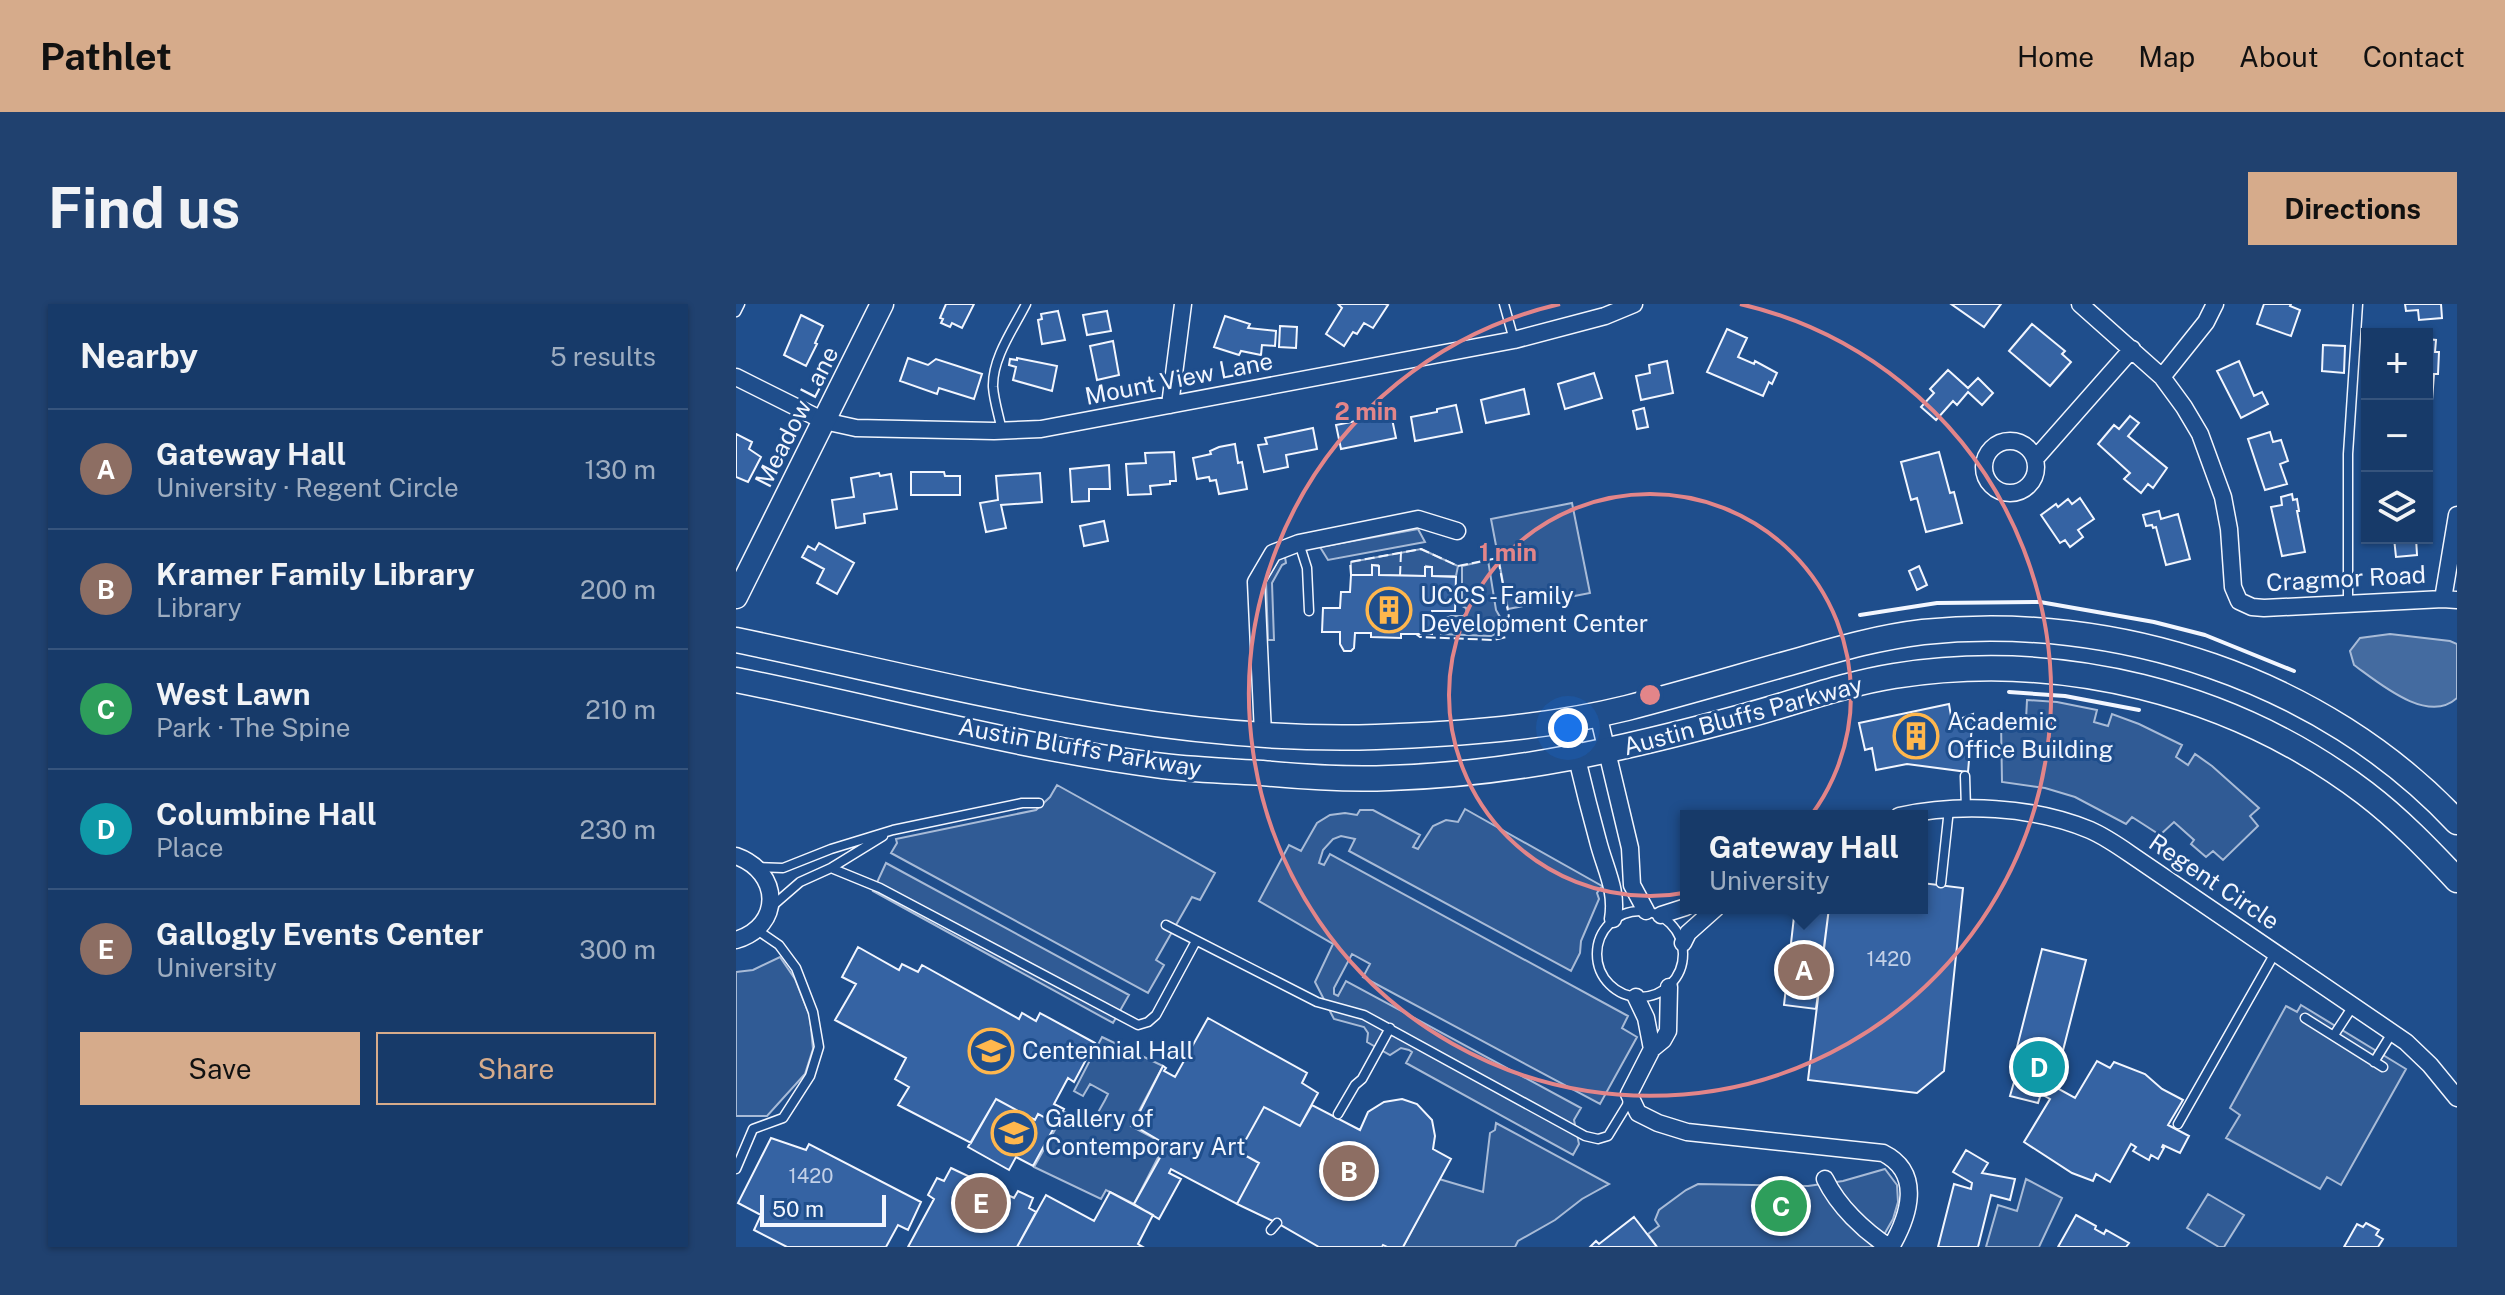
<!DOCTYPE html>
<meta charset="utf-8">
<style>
:root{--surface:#173a69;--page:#20416f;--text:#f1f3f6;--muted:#9eadc0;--line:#36547d;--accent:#d6ab8b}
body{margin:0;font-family:"Public Sans",sans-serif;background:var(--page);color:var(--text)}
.controls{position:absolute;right:24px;top:24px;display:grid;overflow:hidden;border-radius:0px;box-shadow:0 2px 6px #0004}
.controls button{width:72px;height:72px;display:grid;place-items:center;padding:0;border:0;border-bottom:2px solid var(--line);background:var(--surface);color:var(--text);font:40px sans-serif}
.scale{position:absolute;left:24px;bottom:20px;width:126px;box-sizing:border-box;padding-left:8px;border:4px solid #f2f6ff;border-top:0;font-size:22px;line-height:28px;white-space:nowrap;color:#f2f6ff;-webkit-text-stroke:6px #1f4e8c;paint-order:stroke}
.you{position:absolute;left:832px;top:424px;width:28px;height:28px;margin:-20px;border:6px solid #fff;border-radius:50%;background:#1a73e8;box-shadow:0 0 0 12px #1a73e833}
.badge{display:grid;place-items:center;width:52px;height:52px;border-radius:50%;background:var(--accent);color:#fff;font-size:26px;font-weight:700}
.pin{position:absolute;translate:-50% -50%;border:4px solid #fff;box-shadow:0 2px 8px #0006}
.popup{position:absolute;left:944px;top:506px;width:248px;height:104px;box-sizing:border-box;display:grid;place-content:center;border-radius:0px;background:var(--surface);filter:drop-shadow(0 2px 6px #0005);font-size:26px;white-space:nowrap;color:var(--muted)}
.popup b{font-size:30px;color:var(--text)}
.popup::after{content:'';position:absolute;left:50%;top:100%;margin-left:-16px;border:16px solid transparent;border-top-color:var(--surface)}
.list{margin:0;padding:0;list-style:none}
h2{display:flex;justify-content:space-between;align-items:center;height:104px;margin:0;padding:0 32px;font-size:34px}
h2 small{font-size:26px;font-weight:400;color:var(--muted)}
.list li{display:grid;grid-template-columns:52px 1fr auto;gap:24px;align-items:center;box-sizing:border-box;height:120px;padding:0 32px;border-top:2px solid var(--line)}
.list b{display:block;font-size:30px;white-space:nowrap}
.list p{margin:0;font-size:26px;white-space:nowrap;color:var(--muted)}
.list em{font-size:26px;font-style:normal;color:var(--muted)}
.actions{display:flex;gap:16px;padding:24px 32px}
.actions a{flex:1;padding:18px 0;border:2px solid var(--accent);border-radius:0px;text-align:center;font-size:28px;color:var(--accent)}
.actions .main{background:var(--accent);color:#111}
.icon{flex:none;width:44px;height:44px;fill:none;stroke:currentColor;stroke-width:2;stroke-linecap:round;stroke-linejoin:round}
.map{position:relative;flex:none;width:1721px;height:943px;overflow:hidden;border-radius:0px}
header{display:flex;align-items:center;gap:48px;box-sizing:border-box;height:112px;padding:0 40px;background:var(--accent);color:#111}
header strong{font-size:38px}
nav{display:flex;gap:44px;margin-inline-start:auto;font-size:28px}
.intro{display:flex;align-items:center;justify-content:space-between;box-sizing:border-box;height:192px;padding:0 48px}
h1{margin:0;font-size:56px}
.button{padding:20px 36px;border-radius:0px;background:var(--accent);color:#111;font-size:28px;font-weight:700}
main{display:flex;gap:48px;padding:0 48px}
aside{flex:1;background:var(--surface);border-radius:0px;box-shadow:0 2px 6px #0004}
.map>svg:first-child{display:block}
.built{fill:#305b95;stroke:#a8bbd7;stroke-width:2}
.water{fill:#446ba0;stroke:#a8bbd7;stroke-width:2}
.building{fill:#3563a3;stroke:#f2f6ff;stroke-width:2}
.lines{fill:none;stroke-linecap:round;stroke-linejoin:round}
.lane-casing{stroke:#f2f6ff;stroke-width:11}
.street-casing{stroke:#f2f6ff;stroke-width:19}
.secondary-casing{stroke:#f2f6ff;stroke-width:25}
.primary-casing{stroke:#f2f6ff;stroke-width:27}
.lane{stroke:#1f4e8c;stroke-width:8}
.street{stroke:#1f4e8c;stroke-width:16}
.secondary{stroke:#1f4e8c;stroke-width:22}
.primary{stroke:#1f4e8c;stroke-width:24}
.fence{stroke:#f2f6ff;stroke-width:2;stroke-dasharray:10 4;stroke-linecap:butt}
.wall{stroke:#f2f6ff;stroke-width:4}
.ring{fill:none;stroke:#e38589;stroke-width:4}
.labels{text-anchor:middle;stroke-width:6;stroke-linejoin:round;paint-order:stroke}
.number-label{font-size:20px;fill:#c3d1e8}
.street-label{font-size:24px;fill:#f2f6ff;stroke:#1f4e8c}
.poi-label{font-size:24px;fill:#f2f6ff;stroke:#1f4e8c;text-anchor:start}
.centre{fill:#e38589;stroke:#1f4e8c;stroke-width:4}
.ring-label{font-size:24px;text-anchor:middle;font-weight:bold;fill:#e38589;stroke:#1f4e8c;stroke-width:6;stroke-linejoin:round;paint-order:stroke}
</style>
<header>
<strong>Pathlet</strong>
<nav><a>Home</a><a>Map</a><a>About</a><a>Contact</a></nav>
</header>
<div class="intro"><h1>Find us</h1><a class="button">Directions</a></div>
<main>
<aside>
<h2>Nearby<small>5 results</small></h2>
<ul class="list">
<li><span class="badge" style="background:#8d6e63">A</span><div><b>Gateway Hall</b><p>University · Regent Circle</p></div><em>130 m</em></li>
<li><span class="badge" style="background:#8d6e63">B</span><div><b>Kramer Family Library</b><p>Library</p></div><em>200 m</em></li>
<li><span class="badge" style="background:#2e9e5b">C</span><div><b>West Lawn</b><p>Park · The Spine</p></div><em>210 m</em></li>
<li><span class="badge" style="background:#0f9aa8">D</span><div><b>Columbine Hall</b><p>Place</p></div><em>230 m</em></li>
<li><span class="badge" style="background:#8d6e63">E</span><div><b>Gallogly Events Center</b><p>University</p></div><em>300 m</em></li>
</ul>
<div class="actions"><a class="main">Save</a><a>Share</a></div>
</aside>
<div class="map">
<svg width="1721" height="943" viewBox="0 0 1721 943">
<rect width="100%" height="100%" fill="#1f4e8c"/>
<path class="built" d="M836 199 854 289 772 305 755 215Z
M682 225 689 238 592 256 584 243Z
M685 245 722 262 720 272H696V263L690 262 689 272 643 271 642 261H636V271H615V258Z
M549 253 550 259 546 261 536 279 538 336H532L530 277 543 255Z
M752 256 760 306 764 313 759 330 755 332 705 330 704 322 707 315 715 312H727L731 309 730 304 726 302V262Z
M1291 396 1321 398 1361 406 1358 418 1372 422 1376 410 1403 420 1446 441 1440 453 1452 461 1459 450 1476 462 1523 504 1514 512 1522 522 1487 556 1477 547 1470 553 1455 540 1458 536 1438 518 1424 531 1396 513 1390 520 1339 493 1309 484 1266 478 1265 416H1290Z
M321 481 479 569 464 596 456 593 420 656 428 661 412 689 155 549 161 539 160 535 300 506 314 493Z
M729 505 866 582 861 589 863 595 845 637 844 649 835 667 613 547 619 535 605 532 597 535 587 546 583 559 588 561 594 550 892 712 886 724 901 733 864 800 627 673 634 660 616 650 598 684V690L602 692 610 677 845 804 838 816 843 840 837 851 670 759 676 748 673 746 665 744 654 751 631 738 632 729 628 723 598 715 579 678 597 640 523 597 553 541 565 547 581 519 594 511 609 509 621 511 624 506H637L684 531 677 543 682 545 697 522 710 516 722 518Z
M150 559 393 691 377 719 137 587Z
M44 653 59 675 74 713 77 745 69 770 31 812H0V668L17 666Z
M1565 701 1670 765 1605 881 1591 873 1584 885 1490 834 1504 811 1494 804 1550 702 1561 708Z
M366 733 427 762 395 822 429 840 398 900 370 886 365 895 298 863 329 808 355 821 369 796 372 790 354 780 347 792 338 787Z
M760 819 873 880 846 895 819 916 782 937 779 943H667L703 875 747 888 754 829 759 826Z
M1149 865 1161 881 1162 898 1157 915 1141 943H921L912 930 923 922 919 916 923 906 950 886 962 880 1072 882 1107 877Z
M1290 875 1326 894 1303 943H1250L1262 901 1281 907Z
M1472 890 1508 911 1488 943H1483L1451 924Z"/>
<path class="water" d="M1654 330 1714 337 1721 340V394C1692 421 1643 379 1618 361L1614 347 1624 334Z"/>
<path class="building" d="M210 0H238L226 24 216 19 214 23 205 19 207 15 204 14Z
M602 0H649L652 1 637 24 628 19 621 30 617 28 608 42 590 30 606 4Z
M1215 0H1265L1248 23Z
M1528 0H1555L1554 2 1564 6 1555 32 1521 20Z
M1669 0H1705L1706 14 1683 16 1682 6 1670 7Z
M322 7 329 36 306 40 302 16 306 15 305 10Z
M371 7 375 27 351 31 347 11Z
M65 11 87 22 79 39 81 40 70 62 48 51Z
M489 12 514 20 512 24 540 27 539 42 526 41 525 51 505 47 503 51 478 43Z
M1296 20 1329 47 1326 50 1335 58 1314 82 1273 47Z
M544 22 561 23 560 44 543 43Z
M991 25 1011 34 1002 53 1018 60 1019 57 1041 69 1036 80 1033 78 1027 92 971 68Z
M1691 35 1700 36 1699 48H1703L1702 70H1698L1696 97 1691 96Z
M377 37 383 71 361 76 354 42Z
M1587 41 1609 42 1608 69 1586 67Z
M172 54 192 61 200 55 246 70 238 95 203 84 201 90 164 77Z
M281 54 321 62 316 87 277 76 280 63 273 61 274 55 281 56Z
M931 57 937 89 905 96 900 72 914 69 913 61Z
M1503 57 1518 92 1526 88 1532 100 1505 114 1481 67Z
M1212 66 1232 84 1242 74 1257 89 1246 101 1232 88 1221 101 1217 97 1200 116 1185 103 1198 89 1194 85Z
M858 69 866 94 829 105 822 80Z
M788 85 793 110 750 119 745 96Z
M720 101 726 128 679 137 675 113 701 108V105Z
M908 104 912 123 901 125 897 107Z
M655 110 660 134 605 145 600 121Z
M1394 112 1403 119 1392 132 1431 164 1417 184 1412 180 1405 189 1388 175 1394 169 1362 140 1378 121 1383 125Z
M577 124 581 145 550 151 552 163 528 168 522 141 531 140 529 134Z
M1534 128 1537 138 1545 136 1552 157 1544 160 1551 180 1529 186 1512 135Z
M0 130 16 138 13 145 25 153 12 178 0 173Z
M499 140 502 159 506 158 511 185 483 190 480 176 474 177 473 173 461 175 457 154 475 150 474 147 483 143Z
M438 148 440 177H434V180L414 182 415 190 392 191 390 160 410 159 409 149Z
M1203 148 1214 189 1218 188 1226 219 1190 228 1181 194 1175 196 1165 158Z
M373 161 374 185H353V197L336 198 334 165Z
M175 168H208L209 172H224V191H175Z
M143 169 144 172 155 170 161 205 128 210 129 219 100 224 96 196 118 193 115 174Z
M304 169 306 198 265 201 270 224 250 228 244 199 262 196 260 172Z
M1556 190 1557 196 1561 195 1563 207H1561L1569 248 1546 252 1535 203 1546 201 1545 193Z
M1344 194 1358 215 1342 226 1347 233 1334 243 1329 236 1324 239 1305 211 1320 200 1322 203 1332 195 1336 200Z
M1423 207 1425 215 1442 210 1454 255 1430 261 1420 223 1417 224 1416 221 1410 222 1407 211Z
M368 217 372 237 348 242 344 222Z
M1658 234H1680L1681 251 1660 253Z
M83 239 118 259 101 290 81 279 88 265 66 253 72 242 79 246Z
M636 261 643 262V271L689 272V263H696V272L720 273 719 307H696V330H665V334L635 333V329H619L618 344 615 347H608L604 340V328H586L587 304H604L605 288H614L615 271H636Z
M1183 262 1191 281 1181 286 1173 267Z
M1213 400 1216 418 1237 410 1232 468 1171 460 1140 466 1136 444 1129 446 1123 419Z
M1186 579 1227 584 1208 767 1181 789 1072 776 1093 604H1186Z
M1059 604H1093L1080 705 1048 701Z
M122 643 163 666 166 660 182 668 186 661 283 715 286 709 300 717 304 709 359 739 338 778 332 774 318 800 328 805 320 820 302 810 299 816 260 795 235 839 162 801 173 783 159 775 170 754 99 716 120 680 106 673Z
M1306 645 1350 656 1321 770 1313 768 1310 778 1339 794 1361 757 1374 764 1378 758 1409 770 1426 785 1447 796 1432 821 1453 832 1444 849 1427 841 1426 843 1428 844 1422 855 1415 851 1413 856 1397 847 1400 843 1395 840 1374 878 1360 870 1357 877 1336 869 1288 838 1314 795 1305 790 1302 799 1274 792 1283 761 1277 759Z
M472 714 571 769 566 779 582 789 564 822 528 803 503 848 523 859 501 900 435 865 433 869 445 875 423 915 398 900 431 841 397 821 427 762 430 764 428 767 439 773Z
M260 795 299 816 302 810 320 820 297 862 280 853 273 866 232 843Z
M666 795 681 800 696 816 699 832 697 845 715 855 667 943H651L647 941 646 943H583L541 919 501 900 523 859 503 848 528 803 564 822 576 801 624 826 632 808 648 798Z
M35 834 70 846 73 840 185 898 172 926 162 921 150 943H51L18 926 25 911 2 899Z
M1230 846 1252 859 1246 869 1279 875 1274 896 1255 891 1242 943H1202L1218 880 1235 885 1236 879 1217 868Z
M215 864 278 894 282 887 297 894 293 904 300 908 281 943H172L198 895 192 891 201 874 208 877Z
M374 888 417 911 402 940 407 943H281L310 891 358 917Z
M1340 911 1360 922 1359 925 1368 930 1370 926 1393 939 1390 943H1322Z
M898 913 921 943H854L860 937 863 940Z
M1630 919 1643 926 1640 931 1647 935 1642 943H1608L1621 920 1627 923Z"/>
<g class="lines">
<g class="lane-casing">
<path id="lane" d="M768 0 778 36
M0 8 4 0
M266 127C263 112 258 97 257 83 256 54 278 24 290 0
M563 239 571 264 573 307
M1612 298V150L1622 0
M1229 472 1230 505
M22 563 47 564 95 545 157 526 286 499H303
M95 564 144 584 402 721 412 718 420 711 460 637
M1205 579 1213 505
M34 604 64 578 95 564 147 532
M861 650a43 43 0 1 1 86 0a43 43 0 1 1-86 0Z
M430 621 581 698 628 711 849 832 862 835 872 832 891 801 892 795
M1569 714 1647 763
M1598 731 1617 702
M1638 758 1656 729
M602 810 619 781 626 775 654 724
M1442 820 1539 649
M0 865 17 825 47 814 74 772 83 743 77 708 60 664 43 641 21 626
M535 926 541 919"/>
</g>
<g class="street-casing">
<path id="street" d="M1344 0 1426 73 1448 103 1464 130 1487 193 1493 225 1497 283 1503 297 1516 303 1528 304 1707 295 1721 296
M0 73 88 117 120 124 258 127 305 125 778 36 869 12 898 0
M1426 73 1470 18 1479 0
M434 101 447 0
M1248 163a26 26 0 1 1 52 0a26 26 0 1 1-52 0Z
M1299 155 1396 45
M1707 295 1721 211
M862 410 894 544 896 581 910 607
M832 415C841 456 851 497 862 537 869 565 882 586 877 615
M527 430 520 278 537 249 563 239 682 215 721 227
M1163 512C1224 499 1296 502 1354 526 1370 533 1384 543 1397 552L1670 738 1694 761 1721 794
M0 552C45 568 47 622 0 636
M925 611 950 603
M947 639 952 629 980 604
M933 683 932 727 927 736 916 745 893 790 902 809 922 819 951 828 1147 849C1187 869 1173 912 1155 943
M900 693 910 714 916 745
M1089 875C1102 902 1128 927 1153 943"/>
</g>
<g class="secondary-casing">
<path id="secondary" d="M0 293 146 0"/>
</g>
<g class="primary-casing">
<path id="primary" d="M0 336C212 380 421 440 640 433 723 430 810 424 891 404 949 389 1006 372 1064 356 1105 344 1145 333 1187 328 1380 308 1587 375 1721 518
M0 376C142 404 283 444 427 462 460 466 493 467 526 469 568 473 610 476 653 474 780 470 888 445 1009 412 1058 399 1108 380 1158 372 1323 346 1496 388 1629 489 1663 515 1692 545 1721 576"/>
</g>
<use href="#lane" class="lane"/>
<use href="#street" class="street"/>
<use href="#secondary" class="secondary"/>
<use href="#primary" class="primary"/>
<path class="fence" d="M615 271 614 258 685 245 722 262 762 254 773 313 767 315 770 333 758 336 684 333 680 330
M664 272 665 248"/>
<path class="wall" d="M1124 311 1201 299 1304 298 1418 318 1469 331 1558 367
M1273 388 1329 392 1403 406"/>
</g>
<g class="ring">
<circle cx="914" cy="391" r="201"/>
<path d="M1004 0A401 401 0 1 1 824 0"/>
</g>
<defs>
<g id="building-ring" transform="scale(2.3)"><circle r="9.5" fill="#1f4e8c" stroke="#ffb74d" stroke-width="1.5"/><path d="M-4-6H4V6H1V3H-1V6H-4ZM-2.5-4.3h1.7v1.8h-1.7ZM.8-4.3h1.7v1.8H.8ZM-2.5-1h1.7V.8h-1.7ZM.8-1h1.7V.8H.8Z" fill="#ffb74d"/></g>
<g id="university-ring" transform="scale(2.3)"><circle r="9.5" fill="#1f4e8c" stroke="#ffb74d" stroke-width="1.5"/><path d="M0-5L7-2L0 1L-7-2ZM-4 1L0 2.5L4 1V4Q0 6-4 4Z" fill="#ffb74d"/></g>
</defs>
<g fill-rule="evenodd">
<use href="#building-ring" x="653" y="306"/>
<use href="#building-ring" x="1180" y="432"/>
<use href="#university-ring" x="255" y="747"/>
<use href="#university-ring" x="278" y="829"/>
</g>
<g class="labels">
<g class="number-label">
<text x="1153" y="662">1420</text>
<text x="75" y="879">1420</text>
</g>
<g class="street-label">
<text transform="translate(443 75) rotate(-11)" y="8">Mount View Lane</text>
<text transform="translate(61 113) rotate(-63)" y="8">Meadow Lane</text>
<text transform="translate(1610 275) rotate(-3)" y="8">Cragmor Road</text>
<text transform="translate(1007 412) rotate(-15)" y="8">Austin Bluffs Parkway</text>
<text transform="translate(344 444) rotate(10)" y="8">Austin Bluffs Parkway</text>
<text transform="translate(1478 578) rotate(34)" y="8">Regent Circle</text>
</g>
<g class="poi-label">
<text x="684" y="300">UCCS - Family<tspan x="684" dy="28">Development Center</tspan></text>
<text x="1211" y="426">Academic<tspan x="1211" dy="28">Office Building</tspan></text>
<text x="286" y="755">Centennial Hall</text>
<text x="309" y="823">Gallery of<tspan x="309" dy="28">Contemporary Art</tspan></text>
</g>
</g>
<circle cx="914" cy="391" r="12" class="centre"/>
<g class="ring-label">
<text x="630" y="116">2 min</text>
<text x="772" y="257">1 min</text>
</g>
</svg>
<div class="controls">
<button>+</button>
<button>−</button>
<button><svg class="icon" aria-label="layers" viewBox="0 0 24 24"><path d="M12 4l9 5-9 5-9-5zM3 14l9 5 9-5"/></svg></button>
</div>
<div class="scale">50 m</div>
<div class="you"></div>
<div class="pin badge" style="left:1068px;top:666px;background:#8d6e63">A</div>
<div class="popup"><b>Gateway Hall</b>University</div>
<div class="pin badge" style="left:613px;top:867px;background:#8d6e63">B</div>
<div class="pin badge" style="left:1045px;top:902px;background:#2e9e5b">C</div>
<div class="pin badge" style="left:1303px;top:763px;background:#0f9aa8">D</div>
<div class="pin badge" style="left:245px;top:899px;background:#8d6e63">E</div>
</div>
</main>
